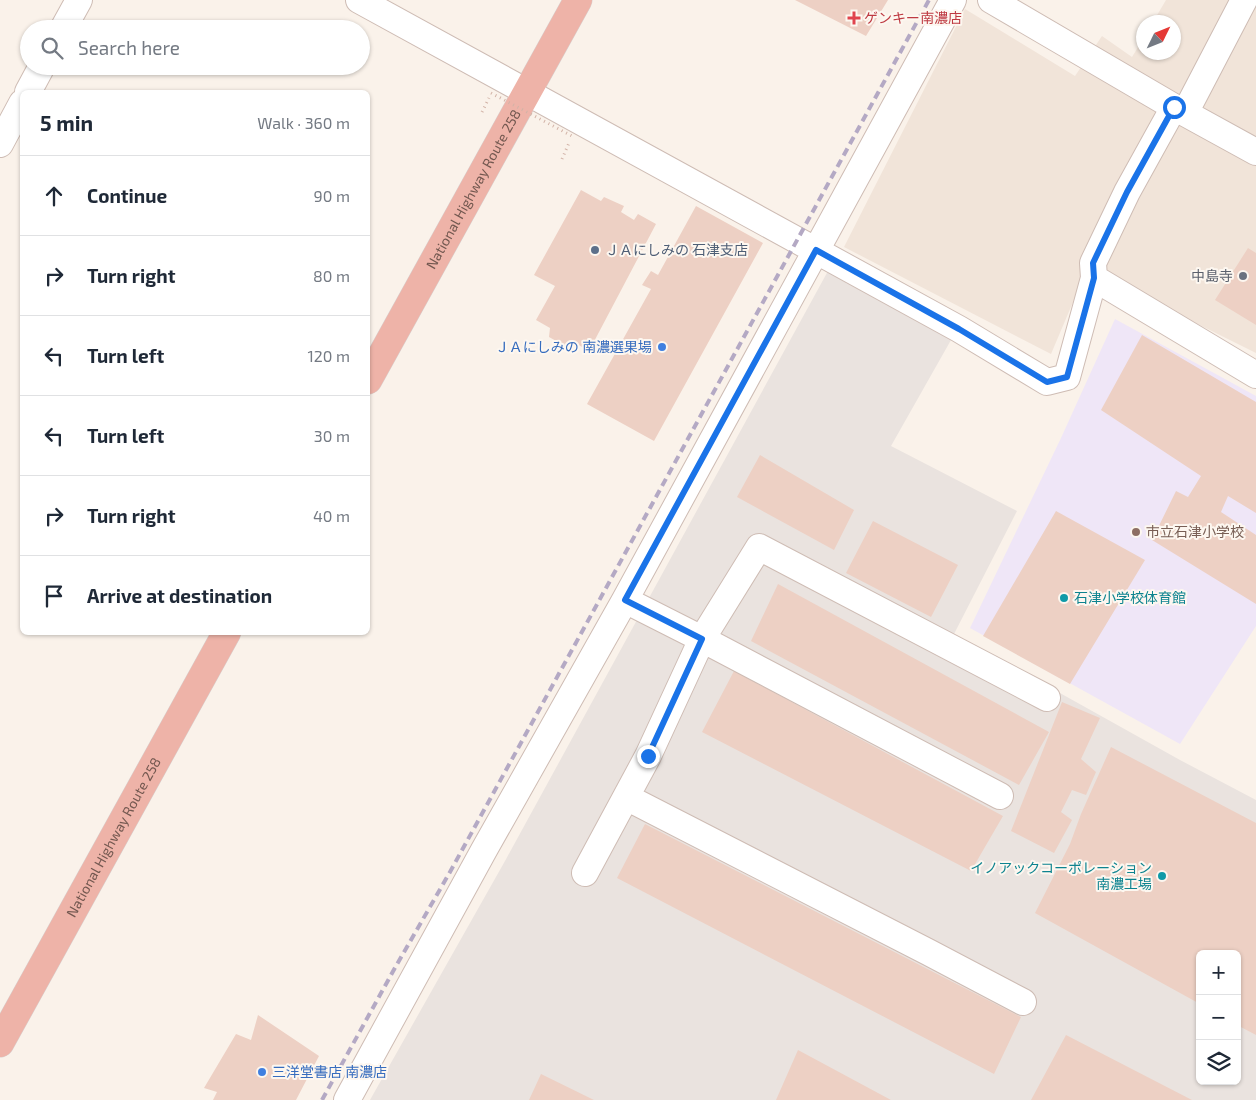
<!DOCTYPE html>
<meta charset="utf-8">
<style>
:root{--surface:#fff;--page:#f2f2f3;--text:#1f2937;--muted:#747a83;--line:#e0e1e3}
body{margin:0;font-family:"Exo 2","Noto Sans JP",sans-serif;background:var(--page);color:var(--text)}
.controls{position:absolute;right:15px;bottom:15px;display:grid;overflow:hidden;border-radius:8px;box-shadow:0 1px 4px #0004}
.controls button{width:45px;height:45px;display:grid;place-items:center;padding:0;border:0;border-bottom:1px solid var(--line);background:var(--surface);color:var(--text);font:25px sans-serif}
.compass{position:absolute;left:1136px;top:15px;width:45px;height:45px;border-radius:50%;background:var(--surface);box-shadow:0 1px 4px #0004;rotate:47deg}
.stop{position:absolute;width:15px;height:15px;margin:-11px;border:4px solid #1a73e8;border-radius:50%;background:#fff}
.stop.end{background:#1a73e8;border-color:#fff;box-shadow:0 1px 5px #0008}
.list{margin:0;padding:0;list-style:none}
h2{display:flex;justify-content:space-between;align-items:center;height:65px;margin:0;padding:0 20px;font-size:21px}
h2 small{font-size:16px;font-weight:400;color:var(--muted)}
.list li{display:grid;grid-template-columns:32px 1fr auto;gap:15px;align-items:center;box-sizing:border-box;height:80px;padding:0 20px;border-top:1px solid var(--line)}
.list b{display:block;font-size:19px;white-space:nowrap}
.list em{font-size:16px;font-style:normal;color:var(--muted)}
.icon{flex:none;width:28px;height:28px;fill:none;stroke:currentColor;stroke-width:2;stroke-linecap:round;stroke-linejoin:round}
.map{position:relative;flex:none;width:1256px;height:1100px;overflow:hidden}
.search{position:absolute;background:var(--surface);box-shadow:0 1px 4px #0004;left:20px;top:20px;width:350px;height:55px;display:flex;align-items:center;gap:12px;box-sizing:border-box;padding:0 18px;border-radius:28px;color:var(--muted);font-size:19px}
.panel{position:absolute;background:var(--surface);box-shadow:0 1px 4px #0004;left:20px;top:90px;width:350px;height:545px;border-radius:8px}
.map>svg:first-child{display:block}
.residential{fill:#f1e4d9}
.industrial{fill:#eae3df;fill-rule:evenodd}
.education{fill:#efe6f7}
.building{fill:#edd0c4}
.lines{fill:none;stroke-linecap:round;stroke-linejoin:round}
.minor-casing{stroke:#cebcb4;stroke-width:28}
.highway-casing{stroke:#d8d0ce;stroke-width:29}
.path{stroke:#d2b3a7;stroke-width:3;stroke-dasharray:1 4;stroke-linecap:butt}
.minor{stroke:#fff;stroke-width:26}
.highway{stroke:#eeb3a8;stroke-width:28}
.rail{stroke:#b4a9c4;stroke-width:4;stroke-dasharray:8 5;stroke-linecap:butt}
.path-bridge{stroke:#d2b3a7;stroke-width:3;stroke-dasharray:1 4;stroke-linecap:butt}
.route{stroke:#1a73e8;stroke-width:6}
.health-dot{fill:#e0444e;stroke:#fdf7f0;stroke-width:2}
.service-dot{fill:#5c6f8a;stroke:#fdf7f0;stroke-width:2}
.worship-dot{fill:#6b7280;stroke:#fdf7f0;stroke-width:2}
.shop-dot{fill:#3f7fe0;stroke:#fdf7f0;stroke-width:2}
.education-dot{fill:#8d6e63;stroke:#fdf7f0;stroke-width:2}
.culture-dot{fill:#0f9aa8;stroke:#fdf7f0;stroke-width:2}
.labels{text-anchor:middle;stroke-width:4;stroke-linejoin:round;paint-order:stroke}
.health-label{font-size:14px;fill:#be3a42;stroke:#fdf7f0;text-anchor:start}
.street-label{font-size:14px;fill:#735850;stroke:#fdf7f0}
.service-label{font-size:14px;fill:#4e5e75;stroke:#fdf7f0;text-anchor:start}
.worship-label{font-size:14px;fill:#5b616d;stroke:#fdf7f0;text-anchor:end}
.shop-label{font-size:14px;fill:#366cbe;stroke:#fdf7f0;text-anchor:end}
.education-label{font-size:14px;fill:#785e54;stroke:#fdf7f0;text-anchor:start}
.culture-label{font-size:14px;fill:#0d838f;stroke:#fdf7f0;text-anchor:start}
</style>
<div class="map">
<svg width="1256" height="1100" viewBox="0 0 1256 1100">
<rect width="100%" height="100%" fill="#faf2ea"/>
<path class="residential" d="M1166 0H1256V353L1087 269 1051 354 844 247 965 9 1075 76 1102 36 1132 57 1143 39 1144 52H1174V22H1153Z"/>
<path class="industrial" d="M828 271 951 340 891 446 1017 511 954 634 1180 760 1256 800V1100H370L505 861ZM1200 954H1237V1081H1200Z"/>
<path class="education" d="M1115 319 1256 396V626L1180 744 970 628 1061 438Z"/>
<path class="building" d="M795 0H888L866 36Z
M581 190 601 201 604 197 624 206 621 212 634 220 638 214 656 224 589 351 570 340 567 347 549 337 550 328 536 320 555 286 534 275Z
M696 206 763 243 654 441 587 404 651 289 642 285 651 271 658 275Z
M1248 248 1256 253V325L1215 300Z
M1142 335 1256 402V513L1228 496 1221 512 1256 535V604L1152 540 1176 491 1188 497 1201 476 1101 410Z
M760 455 854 510 834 550 737 497Z
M1056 511 1145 560 1070 684 983 636Z
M873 521 958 565 931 617 846 573Z
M778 584 1049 732 1019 785 751 641Z
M734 671 1003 816 971 871 702 732Z
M1062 702 1100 718 1081 759 1096 772 1086 795 1072 790 1061 812 1072 820 1054 853 1011 831Z
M1111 747 1256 823V1035L1237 1025V954H1200V1004L1035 913 1070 844 1081 814Z
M645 824 1021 1017 994 1074 617 878Z
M258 1015 319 1056 296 1100H213L217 1092 204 1088 236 1034 251 1040Z
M1066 1035 1192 1100H1031Z
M798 1050 891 1100H776Z
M541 1074 594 1100H529Z"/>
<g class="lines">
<g class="minor-casing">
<path id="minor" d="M359 0 959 329 1047 382 1067 377 1094 278 1256 375
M991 0 1174 107 1256 152
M63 29 79 0
M28 92 42 66
M1185 113 1244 0
M0 144 22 103
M1094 278 1093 263 1127 192 1174 107
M1000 796 702 639 759 547 1047 698
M626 797 928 952 1023 1002
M585 873 648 756 702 639 625 600
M347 1100 484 850 625 600 953 0"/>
</g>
<g class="highway-casing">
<g id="highway">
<path id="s1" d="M368 380 578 0"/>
<path id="s2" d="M0 1043 227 632"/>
</g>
</g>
<path class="path" d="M482 112 489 98
M562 159 569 143"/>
<use href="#minor" class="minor"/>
<use href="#highway" class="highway"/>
<path class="rail" d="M322 1100 396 966 450 872 929 0"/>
<path class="path-bridge" d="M491 93 572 136"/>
</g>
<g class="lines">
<path class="route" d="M648 756 702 639 625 600 816 250 959 329 1047 382 1067 377 1094 278 1093 263 1127 192 1174 107"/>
</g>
<path class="health-dot" d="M851.5 10.5h5v5h5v5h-5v5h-5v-5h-5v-5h5z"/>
<circle class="service-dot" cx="595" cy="250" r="5"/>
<circle class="worship-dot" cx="1243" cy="276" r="5"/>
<g class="shop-dot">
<circle cx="662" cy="347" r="5"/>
<circle cx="262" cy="1072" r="5"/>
</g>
<circle class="education-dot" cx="1136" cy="532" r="5"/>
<g class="culture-dot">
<circle cx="1064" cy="598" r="5"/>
<circle cx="1162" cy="876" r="5"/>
</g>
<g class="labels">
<g class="health-label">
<text x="864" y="23">ゲンキー南濃店</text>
</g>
<g class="street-label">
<text dy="5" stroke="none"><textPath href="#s1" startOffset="218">National Highway Route 258</textPath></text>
<text dy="5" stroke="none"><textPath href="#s2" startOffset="235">National Highway Route 258</textPath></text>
</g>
<g class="service-label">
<text x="605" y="255">ＪＡにしみの 石津支店</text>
</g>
<g class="worship-label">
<text x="1233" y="281">中島寺</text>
</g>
<g class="shop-label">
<text x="652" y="352">ＪＡにしみの 南濃選果場</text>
<text x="272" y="1077" text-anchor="start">三洋堂書店 南濃店</text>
</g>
<g class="education-label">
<text x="1146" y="537">市立石津小学校</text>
</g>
<g class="culture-label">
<text x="1074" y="603">石津小学校体育館</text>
<text x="1152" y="873" text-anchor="end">イノアックコーポレーション<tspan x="1152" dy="16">南濃工場</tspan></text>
</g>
</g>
</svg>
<div class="controls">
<button>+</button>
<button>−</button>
<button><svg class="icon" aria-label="layers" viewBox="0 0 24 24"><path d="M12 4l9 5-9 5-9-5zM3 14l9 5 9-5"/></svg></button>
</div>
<svg class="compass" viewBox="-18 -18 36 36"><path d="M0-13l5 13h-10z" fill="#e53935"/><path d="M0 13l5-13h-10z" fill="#747a83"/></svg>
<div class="stop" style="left:1174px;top:107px"></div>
<div class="stop end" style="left:648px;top:756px"></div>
<div class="search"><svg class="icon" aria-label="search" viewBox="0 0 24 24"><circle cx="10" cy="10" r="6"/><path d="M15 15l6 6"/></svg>Search here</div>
<section class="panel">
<h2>5 min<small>Walk · 360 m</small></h2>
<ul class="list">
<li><svg class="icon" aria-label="ahead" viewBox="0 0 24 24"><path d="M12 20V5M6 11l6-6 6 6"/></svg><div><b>Continue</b></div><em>90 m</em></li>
<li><svg class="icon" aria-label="right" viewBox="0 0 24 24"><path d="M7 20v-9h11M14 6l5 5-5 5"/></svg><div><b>Turn right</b></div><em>80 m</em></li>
<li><svg class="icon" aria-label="left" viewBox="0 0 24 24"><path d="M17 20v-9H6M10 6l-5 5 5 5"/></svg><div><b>Turn left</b></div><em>120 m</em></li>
<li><svg class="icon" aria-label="left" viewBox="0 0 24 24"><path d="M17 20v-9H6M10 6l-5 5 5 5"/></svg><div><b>Turn left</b></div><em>30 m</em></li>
<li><svg class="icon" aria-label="right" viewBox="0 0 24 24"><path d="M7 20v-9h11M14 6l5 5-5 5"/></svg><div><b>Turn right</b></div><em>40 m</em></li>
<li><svg class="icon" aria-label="arrive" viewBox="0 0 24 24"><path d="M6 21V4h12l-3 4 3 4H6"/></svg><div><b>Arrive at destination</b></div></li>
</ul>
</section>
</div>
